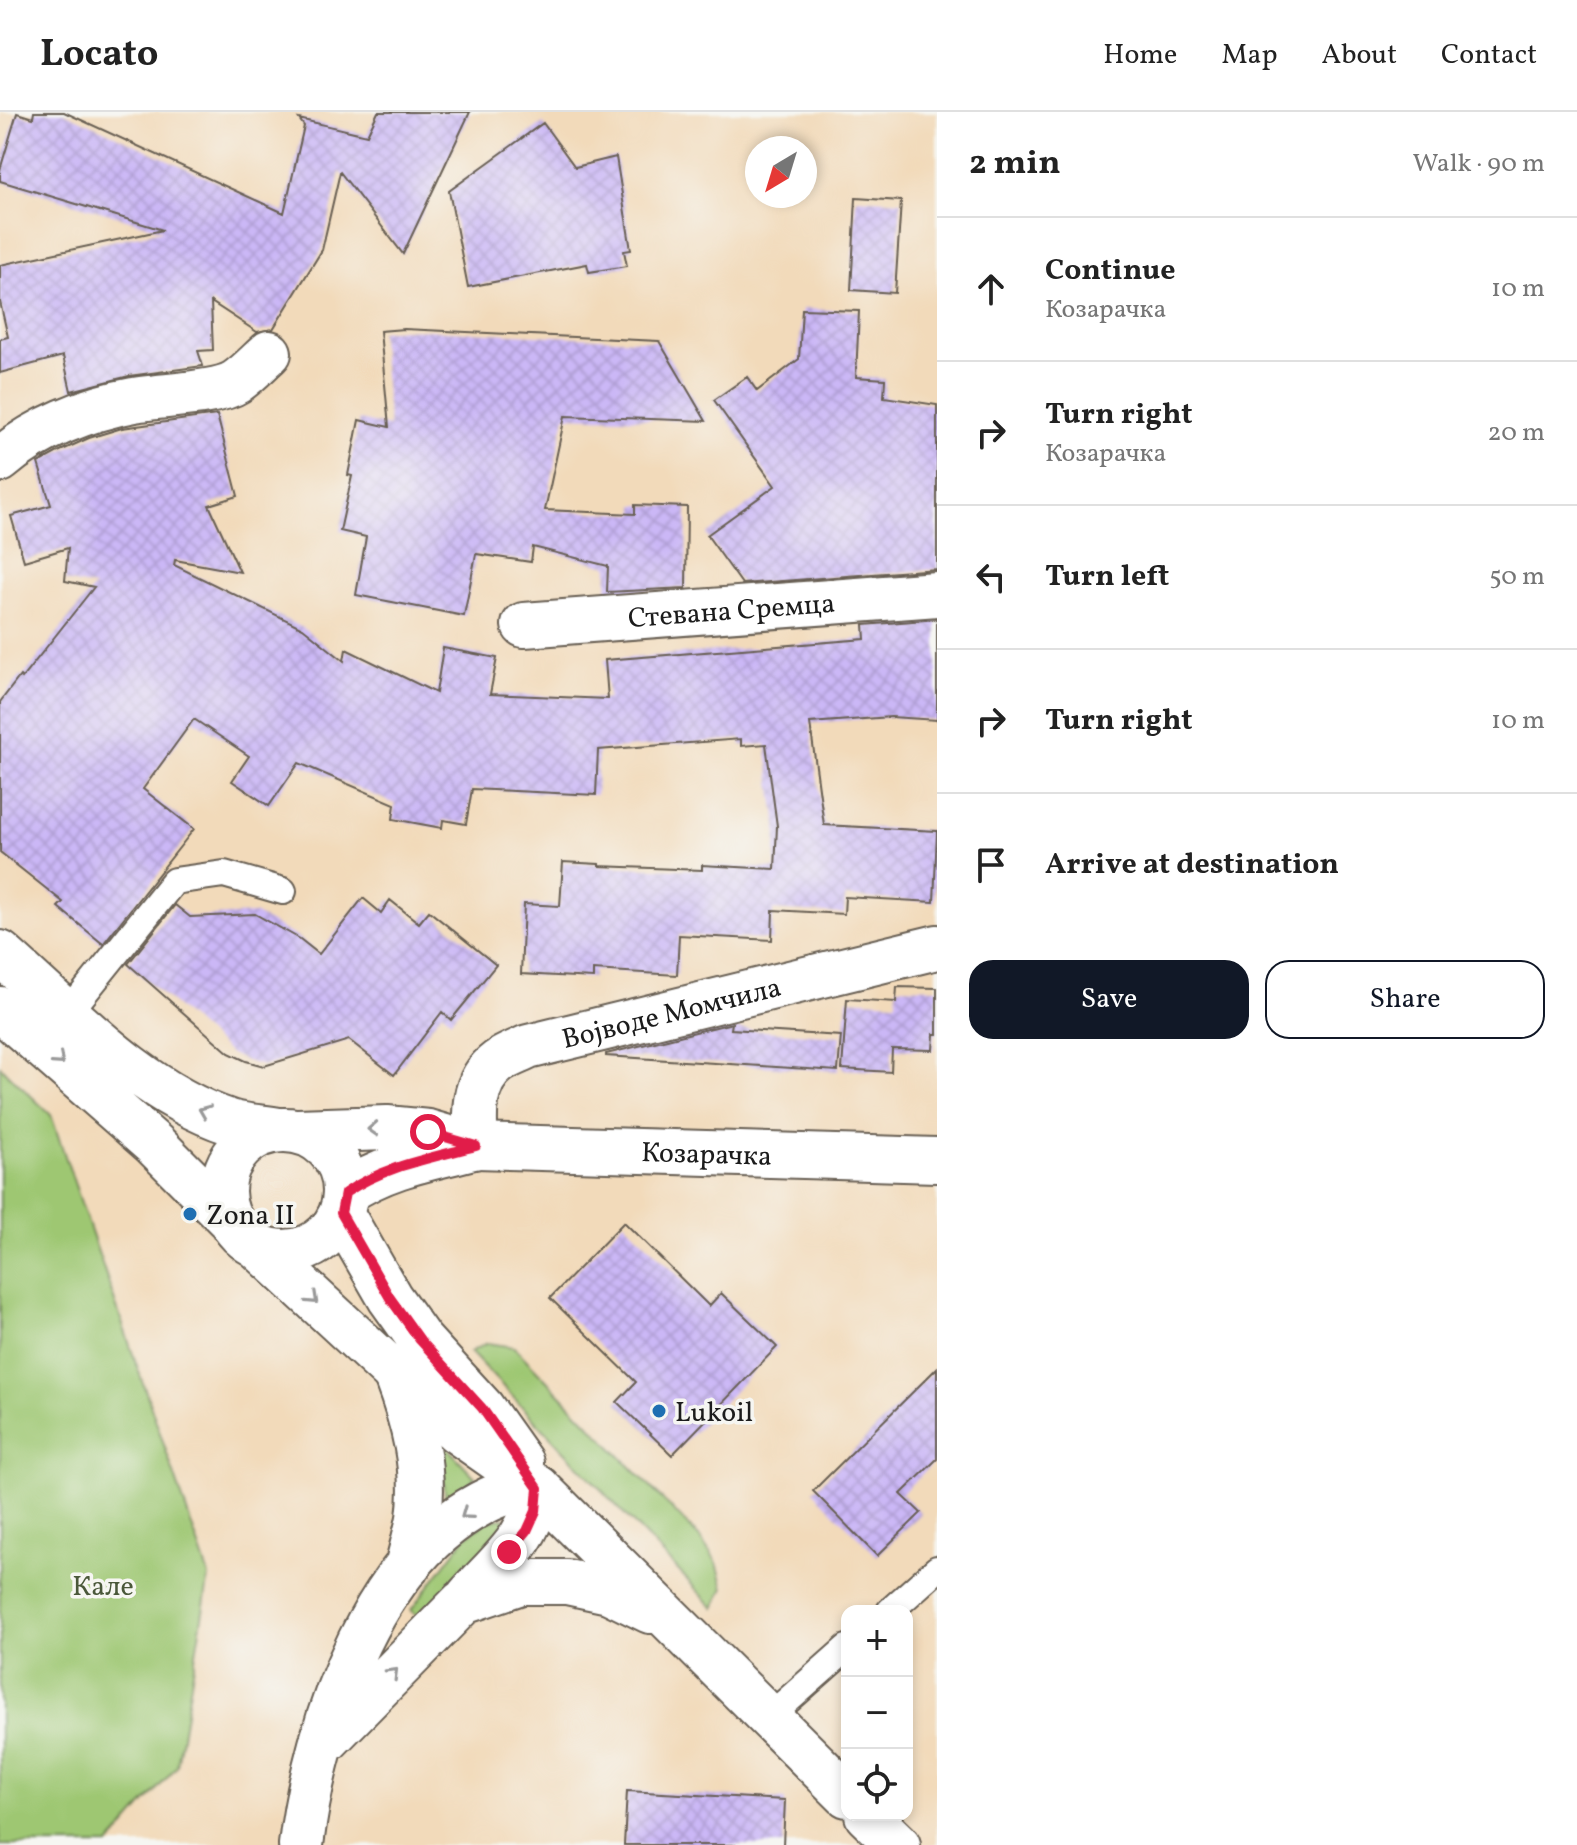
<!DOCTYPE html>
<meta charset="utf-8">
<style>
:root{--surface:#fff;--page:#f2f2f2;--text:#222;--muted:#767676;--line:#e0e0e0;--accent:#111827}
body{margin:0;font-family:Vollkorn,serif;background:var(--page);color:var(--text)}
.controls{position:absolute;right:24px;bottom:24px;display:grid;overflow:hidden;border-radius:16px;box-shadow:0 4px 12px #0003}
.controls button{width:72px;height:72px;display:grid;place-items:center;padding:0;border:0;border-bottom:2px solid var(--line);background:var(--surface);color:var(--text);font:40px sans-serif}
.compass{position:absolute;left:745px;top:24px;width:72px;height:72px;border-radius:50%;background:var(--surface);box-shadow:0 4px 12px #0003;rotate:218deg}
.stop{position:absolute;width:24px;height:24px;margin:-18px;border:6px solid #e11d48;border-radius:50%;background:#fff}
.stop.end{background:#e11d48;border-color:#fff;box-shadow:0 2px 8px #0008}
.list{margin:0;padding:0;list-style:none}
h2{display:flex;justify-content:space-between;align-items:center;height:104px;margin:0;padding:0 32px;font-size:34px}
h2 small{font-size:26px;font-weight:400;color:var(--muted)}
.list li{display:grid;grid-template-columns:52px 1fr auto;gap:24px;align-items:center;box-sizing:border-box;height:144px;padding:0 32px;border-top:2px solid var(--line)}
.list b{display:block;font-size:30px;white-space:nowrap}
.list p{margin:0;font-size:26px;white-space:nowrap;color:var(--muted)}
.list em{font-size:26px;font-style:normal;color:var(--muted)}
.actions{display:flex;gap:16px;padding:24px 32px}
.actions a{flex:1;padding:18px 0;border:2px solid var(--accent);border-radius:24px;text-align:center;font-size:28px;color:var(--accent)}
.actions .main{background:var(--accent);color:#fff}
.icon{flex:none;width:44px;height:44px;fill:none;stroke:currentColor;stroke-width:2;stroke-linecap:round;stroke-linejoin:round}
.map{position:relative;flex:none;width:937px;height:1733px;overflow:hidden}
header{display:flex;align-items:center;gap:48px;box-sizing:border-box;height:112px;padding:0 40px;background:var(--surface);border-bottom:2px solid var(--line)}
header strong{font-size:38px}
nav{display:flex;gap:44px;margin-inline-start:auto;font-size:28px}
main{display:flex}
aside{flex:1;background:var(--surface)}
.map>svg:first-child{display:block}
.green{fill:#9ec772;stroke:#5d7247;stroke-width:2}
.building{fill:url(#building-cross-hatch)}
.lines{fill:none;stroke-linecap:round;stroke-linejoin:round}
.service-casing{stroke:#675e53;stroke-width:30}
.minor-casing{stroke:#675e53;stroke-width:48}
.tertiary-casing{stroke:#675e53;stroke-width:48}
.secondary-casing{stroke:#675e53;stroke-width:48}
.primary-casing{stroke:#675e53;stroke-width:48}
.service{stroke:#fff;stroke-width:26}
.minor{stroke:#fff;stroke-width:44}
.tertiary{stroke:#fff;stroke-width:44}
.secondary{stroke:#fff;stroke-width:44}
.primary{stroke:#fff;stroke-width:44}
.oneway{stroke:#999}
.route{stroke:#e11d48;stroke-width:10}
.poi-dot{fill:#1f6fb2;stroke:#f6f6f2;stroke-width:3}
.labels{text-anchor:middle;stroke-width:7;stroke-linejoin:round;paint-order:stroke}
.street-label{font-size:28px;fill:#1c1c1c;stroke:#f6f6f2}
.poi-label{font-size:28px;fill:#1c1c1c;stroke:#f6f6f2;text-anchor:start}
.park-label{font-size:28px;fill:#4a583a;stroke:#f6f6f2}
</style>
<header>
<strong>Locato</strong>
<nav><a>Home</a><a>Map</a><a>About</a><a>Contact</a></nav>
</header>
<main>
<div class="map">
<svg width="937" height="1733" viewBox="0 0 937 1733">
<defs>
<pattern id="building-cross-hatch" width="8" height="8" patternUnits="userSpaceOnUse" patternTransform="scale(2)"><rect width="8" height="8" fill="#cbb7f6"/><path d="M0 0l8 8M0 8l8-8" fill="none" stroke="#ae9dd2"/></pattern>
</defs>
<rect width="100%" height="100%" fill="#f6f6f2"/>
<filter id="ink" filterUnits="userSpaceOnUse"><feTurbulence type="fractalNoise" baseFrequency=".0125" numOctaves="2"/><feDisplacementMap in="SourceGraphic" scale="16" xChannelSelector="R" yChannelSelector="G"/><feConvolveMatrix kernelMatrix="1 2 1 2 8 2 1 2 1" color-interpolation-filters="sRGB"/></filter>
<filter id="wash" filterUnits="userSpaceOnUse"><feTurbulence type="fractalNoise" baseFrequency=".006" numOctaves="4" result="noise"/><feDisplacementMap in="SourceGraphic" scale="32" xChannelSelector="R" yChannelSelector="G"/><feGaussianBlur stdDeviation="1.8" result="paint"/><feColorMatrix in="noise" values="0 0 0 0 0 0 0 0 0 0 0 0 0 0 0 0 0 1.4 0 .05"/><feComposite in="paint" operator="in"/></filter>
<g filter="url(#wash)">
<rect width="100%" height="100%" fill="#f2daba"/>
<path class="green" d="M0 954 51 1003 209 1464 177 1654 109 1733H0Z
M487 1231 514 1235 700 1426 717 1451 724 1476 714 1496 470 1240Z
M441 1329 475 1365 446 1395Z
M505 1406 507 1418 418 1506 411 1498 465 1426 485 1410Z"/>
<g id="blocks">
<path class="building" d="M34 0H64L284 101 304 14 299 7 367 23 378 0H470L403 142 340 60 322 138 273 217 257 220 211 190 213 238 198 239 203 254 129 264 71 279 63 244 0 261V227L8 225 0 190V153L163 118 0 69V58L17 1 33 6Z
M543 11 575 55 616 45 631 138 624 139 627 154 589 160 587 152 468 175 449 79Z
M856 86 901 89 895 181 851 178Z
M802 197 859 199 856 265 885 267 884 285 937 293V457L742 472 707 423 775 374 714 288 747 265 757 279 799 247Z
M404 217 659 229 706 309 565 304 545 398 635 402V393L687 395 686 476 607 480 608 454 533 435 531 450 476 442 464 504 356 483 366 425 340 419 352 364 348 363 359 308 389 315 380 219Z
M217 303 238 384 209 393 240 460 175 448 174 453 303 516 344 549 346 537 436 581 443 536 497 546 490 582 608 587 605 548 865 527 864 513 937 507V608L891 605 810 611 824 713 937 719 934 790 845 785 844 802 773 798 772 828 679 823 677 863 593 858V866L521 862 524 792 560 794 563 750 599 752V754L702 758V753L775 757 777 714 766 632 741 634V627L598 638 596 683 472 677 466 712 443 708 442 716 393 707 395 692 299 651 269 694 232 669 249 644 194 607 143 677 194 717 103 832 58 795 63 790 0 740V590L20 564 22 566 94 475 65 469 68 436 24 449 11 404 51 393 38 351 58 340 89 326 122 316Z
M363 786 381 801 390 788 419 811 429 799 496 853 451 908 442 900 394 963 349 928 264 954 246 949 229 941 128 852 175 793 190 805 255 802 300 827 319 842Z
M897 875 937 876V922H934L933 938 892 937 891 960 842 957 847 887 896 890Z
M732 911 731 917 841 924 838 959 606 944V942Z
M624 1110 709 1194 721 1181 777 1235 672 1343 617 1290 636 1270 550 1186Z
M937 1256V1347L901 1382 921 1401 877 1444 813 1379Z
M627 1679 785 1688 783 1733H624Z"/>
</g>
</g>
<g filter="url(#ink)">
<use href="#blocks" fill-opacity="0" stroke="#675e53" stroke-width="2"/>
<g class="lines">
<g class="service-casing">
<path id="service" d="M68 901 174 769 224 762 283 779
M890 1499 937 1457
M769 1605 847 1536"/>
</g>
<g class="minor-casing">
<g id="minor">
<path d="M0 348C36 317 88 296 134 288 159 283 216 283 236 270 248 262 259 250 269 241"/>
<path id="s1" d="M524 513 937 482"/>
<path id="s2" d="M476 1034C474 1005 471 970 498 950 506 944 518 940 528 935L937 835"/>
</g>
</g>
<g class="tertiary-casing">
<g id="tertiary">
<path id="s3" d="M297 1019 387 1016 428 1020 476 1034 937 1048"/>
<path d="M345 1081C383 1054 429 1046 474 1035"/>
</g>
</g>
<g class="secondary-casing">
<path id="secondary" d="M0 841C68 901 143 982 230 1010 246 1015 263 1015 279 1018
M0 897 154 1032 228 1106
M223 1079a61 61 0 1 1 122 0a61 61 0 1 1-122 0Z
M341 1101 390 1186 420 1228 482 1296 521 1351
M256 1133 457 1319 538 1376"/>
</g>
<g class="primary-casing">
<path id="primary" d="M396 1264C413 1309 426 1356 419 1406 416 1422 411 1439 407 1455
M538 1376 847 1683
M468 1485C500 1449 533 1426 538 1376
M326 1629 463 1490 521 1470H567L609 1479 650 1499
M867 1703 898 1733
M301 1733C316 1610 375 1431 502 1382 513 1378 526 1378 538 1376"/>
</g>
<use href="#service" class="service"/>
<use href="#minor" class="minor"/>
<use href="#tertiary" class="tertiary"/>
<use href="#secondary" class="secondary"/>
<use href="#primary" class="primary"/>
</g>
<defs><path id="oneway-chevron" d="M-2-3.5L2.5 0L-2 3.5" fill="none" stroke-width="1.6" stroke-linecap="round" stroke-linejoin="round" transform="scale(2)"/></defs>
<g class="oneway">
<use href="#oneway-chevron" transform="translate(59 948) rotate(41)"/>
<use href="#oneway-chevron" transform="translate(204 999) rotate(-158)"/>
<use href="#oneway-chevron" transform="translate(373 1017) rotate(177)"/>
<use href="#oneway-chevron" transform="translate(313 1187) rotate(43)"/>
<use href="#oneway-chevron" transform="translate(466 1402) rotate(144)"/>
<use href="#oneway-chevron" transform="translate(393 1561) rotate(-45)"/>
</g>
</g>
<g class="lines" filter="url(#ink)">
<path class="route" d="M428 1020 476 1034C431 1046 384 1054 345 1081L341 1101 390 1186 420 1228 482 1296 538 1376 536 1399 527 1419 509 1440"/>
</g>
<g class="poi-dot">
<circle cx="190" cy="1102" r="8"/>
<circle cx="659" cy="1299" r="8"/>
</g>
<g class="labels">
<g class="street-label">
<text dy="10" stroke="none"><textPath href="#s1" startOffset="208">Стевана Сремца</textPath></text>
<text dy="10" stroke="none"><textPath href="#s2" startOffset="272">Војводе Момчила</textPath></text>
<text dy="10" stroke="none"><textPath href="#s3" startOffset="412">Козарачка</textPath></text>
</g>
<g class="poi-label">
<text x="206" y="1112">Zona II</text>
<text x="675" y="1309">Lukoil</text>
</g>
<g class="park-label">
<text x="103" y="1483">Кале</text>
</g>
</g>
</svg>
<div class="controls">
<button>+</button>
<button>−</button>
<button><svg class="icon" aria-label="locate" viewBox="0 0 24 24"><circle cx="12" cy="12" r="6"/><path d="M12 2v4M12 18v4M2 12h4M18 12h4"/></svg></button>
</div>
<svg class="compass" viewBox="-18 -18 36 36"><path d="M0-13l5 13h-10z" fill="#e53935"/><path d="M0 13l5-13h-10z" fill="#767676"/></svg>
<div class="stop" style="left:428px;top:1020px"></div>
<div class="stop end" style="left:509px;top:1440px"></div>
</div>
<aside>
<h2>2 min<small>Walk · 90 m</small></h2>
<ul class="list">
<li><svg class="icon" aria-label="ahead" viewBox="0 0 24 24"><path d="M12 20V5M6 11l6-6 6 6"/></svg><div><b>Continue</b><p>Козарачка</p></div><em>10 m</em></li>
<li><svg class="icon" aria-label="right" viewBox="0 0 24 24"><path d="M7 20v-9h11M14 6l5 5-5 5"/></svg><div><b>Turn right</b><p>Козарачка</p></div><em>20 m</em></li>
<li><svg class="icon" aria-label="left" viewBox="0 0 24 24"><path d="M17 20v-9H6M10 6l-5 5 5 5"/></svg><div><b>Turn left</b></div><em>50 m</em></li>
<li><svg class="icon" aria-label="right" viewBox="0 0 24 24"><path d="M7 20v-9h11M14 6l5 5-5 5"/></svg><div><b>Turn right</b></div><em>10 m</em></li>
<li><svg class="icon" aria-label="arrive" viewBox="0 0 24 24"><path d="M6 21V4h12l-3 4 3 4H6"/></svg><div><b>Arrive at destination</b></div></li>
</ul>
<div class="actions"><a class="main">Save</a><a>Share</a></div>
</aside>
</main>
